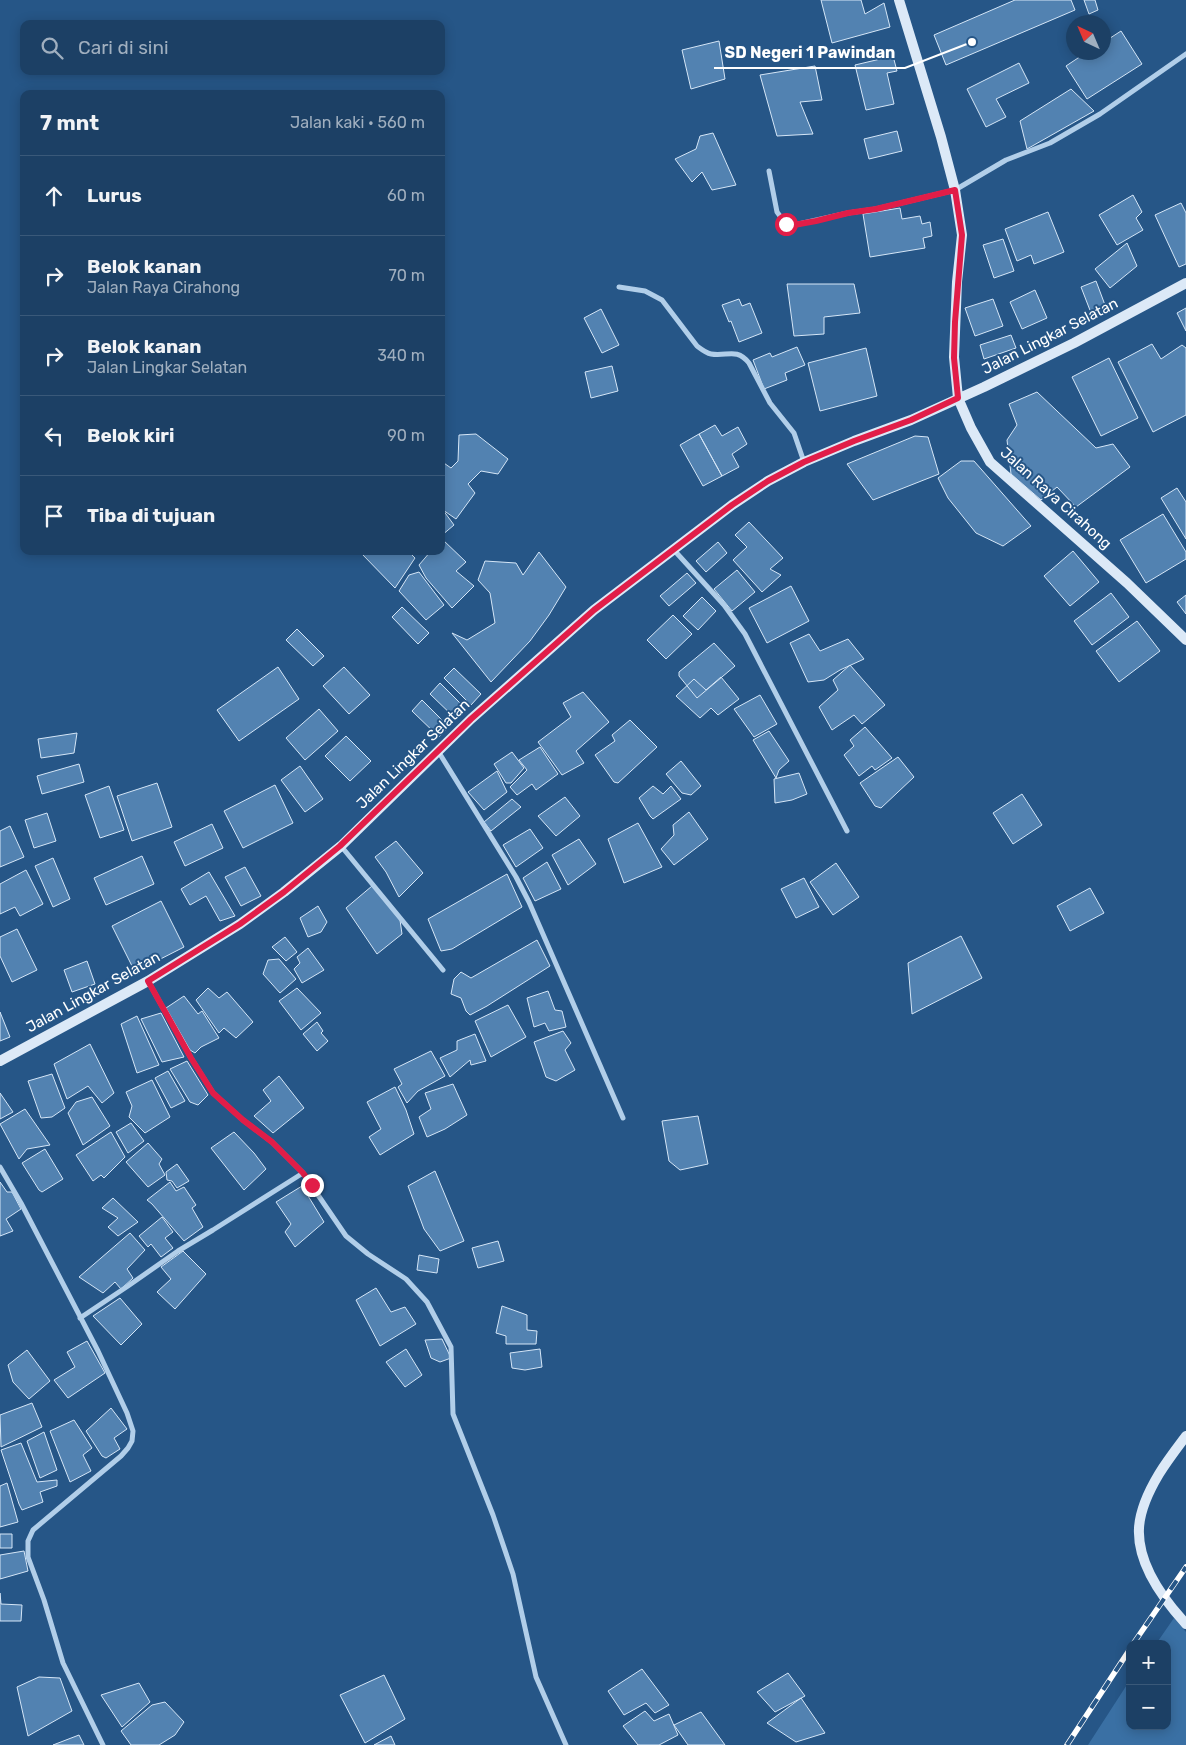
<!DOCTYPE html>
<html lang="id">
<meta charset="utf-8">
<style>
:root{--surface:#1c4065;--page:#294b6e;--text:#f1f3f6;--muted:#a0afbf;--line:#3a5979}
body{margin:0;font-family:Rubik,sans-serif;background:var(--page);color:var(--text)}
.controls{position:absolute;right:15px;bottom:15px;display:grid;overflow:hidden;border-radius:10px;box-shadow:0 2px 12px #0003}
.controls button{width:45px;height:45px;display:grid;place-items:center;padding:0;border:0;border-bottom:1px solid var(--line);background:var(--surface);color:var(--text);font:25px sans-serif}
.compass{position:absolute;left:1066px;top:15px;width:45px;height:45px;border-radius:50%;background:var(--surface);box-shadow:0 2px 12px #0003;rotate:316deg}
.stop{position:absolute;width:15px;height:15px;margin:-11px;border:4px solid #e11d48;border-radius:50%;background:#fff}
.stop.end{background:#e11d48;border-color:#fff;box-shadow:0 1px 5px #0008}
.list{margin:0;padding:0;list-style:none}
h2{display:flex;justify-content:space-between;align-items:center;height:65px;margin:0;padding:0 20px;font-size:21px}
h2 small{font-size:16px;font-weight:400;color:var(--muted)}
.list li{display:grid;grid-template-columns:32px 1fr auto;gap:15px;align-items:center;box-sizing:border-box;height:80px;padding:0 20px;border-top:1px solid var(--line)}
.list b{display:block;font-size:19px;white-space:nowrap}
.list p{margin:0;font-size:16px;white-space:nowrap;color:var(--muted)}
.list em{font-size:16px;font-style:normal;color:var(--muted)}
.icon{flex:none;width:28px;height:28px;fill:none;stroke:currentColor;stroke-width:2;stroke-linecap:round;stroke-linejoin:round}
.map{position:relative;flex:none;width:1186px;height:1745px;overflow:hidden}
.search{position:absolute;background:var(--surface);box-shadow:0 2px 12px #0003;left:20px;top:20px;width:425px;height:55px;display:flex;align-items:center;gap:12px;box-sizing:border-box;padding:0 18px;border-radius:10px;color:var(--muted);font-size:19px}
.panel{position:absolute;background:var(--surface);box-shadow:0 2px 12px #0003;left:20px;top:90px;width:425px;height:465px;border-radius:10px}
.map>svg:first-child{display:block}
.green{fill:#3a70a4}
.building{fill:#5282b1;stroke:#d5e6f7}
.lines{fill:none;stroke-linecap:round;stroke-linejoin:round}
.street{stroke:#b1cee9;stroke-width:5}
.secondary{stroke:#dce9f7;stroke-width:10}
.rail-casing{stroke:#fff;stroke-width:5.5}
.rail{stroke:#265687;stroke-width:4;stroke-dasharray:11;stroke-linecap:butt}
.route{stroke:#e11d48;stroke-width:6}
.labels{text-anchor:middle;stroke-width:4;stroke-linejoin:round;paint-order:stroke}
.street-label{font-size:15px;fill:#fff;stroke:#265687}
.leader{fill:none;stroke:#fff;stroke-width:2}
.callout-dot{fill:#fff;stroke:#265687;stroke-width:2}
.callout-label{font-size:16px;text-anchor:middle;font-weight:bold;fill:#fff;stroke:#265687;stroke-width:4;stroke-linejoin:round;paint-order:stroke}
</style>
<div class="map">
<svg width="1186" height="1745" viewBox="0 0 1186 1745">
<rect width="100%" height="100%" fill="#265687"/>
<path class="green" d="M1174 1618 1186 1632V1745H1088L1130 1680V1726H1167V1644H1156Z"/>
<path class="building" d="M821 0H861L865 14 884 3 890 27 832 43Z
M1015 0H1071L1075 10 946 65 934 35Z
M1084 0H1095L1098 10 1089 14Z
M1121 31 1142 64 1087 99 1066 66 1087 52H1104V42Z
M719 41 725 79 691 89 682 50Z
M893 56 897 71 887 73 894 104 866 110 855 65Z
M1019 63 1029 83 996 99 1006 117 986 127 967 89Z
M815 66 822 100 800 102 813 134 777 136 760 75Z
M1071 89 1094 111 1027 149 1020 121Z
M897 131 902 151 869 159 864 139Z
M713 133 736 185 712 190 702 172 692 182 675 159 696 149 700 136Z
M1133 195 1142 212 1136 218 1143 230 1117 245 1099 215Z
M1181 203 1186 213V264L1179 267 1155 215Z
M900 208 902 219 920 216 922 224 930 222 932 236 923 238 925 248 870 257 863 214Z
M1048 212 1064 252 1034 264 1031 255 1017 261 1005 229Z
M1003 239 1014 271 994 278 983 245Z
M1127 243 1137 266 1110 288 1095 269Z
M1096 281 1108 313 1093 318 1081 287Z
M787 284H854L860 313 824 317V334L794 336Z
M1035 290 1047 318 1022 329 1010 302Z
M739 299 742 306 750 303 762 333 739 342 731 321 729 322 722 305Z
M993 299 1003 326 975 336 965 308Z
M1186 308V331L1177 313Z
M601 309 619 345 602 353 584 318Z
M1011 335 1016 348 984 359 980 345Z
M1152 344 1161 359 1182 345 1186 348V415L1153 432 1118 362Z
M797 347 805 365 785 373 787 380 764 389 753 360 770 353 772 357Z
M866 348 877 396 820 411 808 363Z
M1109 358 1138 418 1101 436 1072 377Z
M612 366 618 391 591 398 585 372Z
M1037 392 1096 448 1113 444 1130 467 1076 507 1057 487 1041 500 1011 474 1007 440 1017 425 1009 404Z
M715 425 722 436 738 427 747 444 732 454 739 467 722 476 699 434Z
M476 434 508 459 498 474 481 471 468 484 475 493 456 519 443 510 454 525 441 536V461L451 468 458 461 459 435Z
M699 434 722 476 703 486 680 445Z
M915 436 928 437 939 474 873 500 847 464Z
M961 461H974L1031 526 1003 546 976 533 948 498 938 478Z
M1177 488 1186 502V539L1161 498Z
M1163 514 1186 552V559L1146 583 1120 540Z
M749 522 783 558 770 569 781 575 762 592 733 560 747 547 735 535Z
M442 539 466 562 456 571 474 586 452 608 426 578 419 565 431 551H441Z
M718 542 727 553 706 572 696 561Z
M365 551H408L415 558 395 588 362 554Z
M1073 551 1099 582 1070 606 1044 576Z
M539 552 566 587 549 615 530 641 491 682 452 633 467 640 495 623 490 593 478 580 485 561 516 563 523 575Z
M737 570 755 592 732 611 714 589Z
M419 572 444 605 426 620 399 591 409 575Z
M687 573 696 583 669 606 660 596Z
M791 586 809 621 767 643 749 608Z
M1111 593 1129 617 1092 645 1074 621Z
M1186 595V614L1177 602Z
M702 597 716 611 698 630 683 616Z
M402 607 429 633 418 644 392 617Z
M673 615 692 634 666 659 647 640Z
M1137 621 1160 651 1119 682 1096 651Z
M297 629 324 656 313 666 286 640Z
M809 634 820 651 848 639 864 659 840 670 824 680 808 682 790 643Z
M714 643 735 666 697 698 679 676V672Z
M850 665 885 705 862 724 854 715 832 730 819 707 838 690 833 680Z
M278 667 299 699 239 741 217 710Z
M344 667 370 695 349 714 323 686Z
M454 668 481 694 471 705 444 678Z
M721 677 739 699 718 715 711 708 700 718 676 696 694 679 706 690Z
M440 683 467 710 457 720 430 694Z
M583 692 609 722 576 751 584 763 562 775 538 742 571 717 563 703Z
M760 695 777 724 754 737 734 709Z
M422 700 449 727 439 737 412 711Z
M319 709 338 731 305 760 286 738Z
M630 720 657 747 618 783 614 782 595 755 615 741 612 735Z
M865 727 892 758 875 770 872 766 859 776 844 755 854 746 850 740Z
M769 731 789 761 779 770 776 778 753 740Z
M77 733 74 753 41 758 38 739Z
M346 736 371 761 350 781 325 756Z
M540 747 558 774 536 790 532 784 517 795 510 787 527 770 519 760Z
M512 752 524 768 511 783H506L494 764Z
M898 757 914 777 881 808 875 806 860 783Z
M681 761 701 786 691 795 682 793 666 774Z
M79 764 84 782 42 794 37 776Z
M300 766 323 799 305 812 281 780Z
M497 771 507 792 484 810 468 792Z
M799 773 807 794 792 800 775 803 774 779Z
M157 783 172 827 132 841 117 796Z
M275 785 293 823 243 848 224 811Z
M109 786 124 830 100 838 85 795Z
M653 786 663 794 671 786 681 799 653 819 650 816 639 798Z
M1022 794 1042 825 1013 844 993 813Z
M565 797 580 816 556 836 538 816Z
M512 799 521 807 491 831 484 822Z
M689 812 708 839 674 865 661 849 674 835 673 825Z
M47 813 56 841 34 848 25 820Z
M638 823 662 867 624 883 608 839Z
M212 824 223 848 185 866 174 842Z
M10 826 24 857 0 867V831Z
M530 829 543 848 516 867 503 845Z
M579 839 596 864 568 885 552 855Z
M396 841 423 873 399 897 386 872 375 857Z
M142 856 154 884 106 905 94 878Z
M53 858 70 899 53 907 35 866Z
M547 862 561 889 535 901 523 878Z
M836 863 859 897 833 915 810 882Z
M245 867 261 896 241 906 225 877Z
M26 870 43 904 20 916 15 907 0 914V884Z
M209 872 235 916 220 921 206 896 190 905 181 889Z
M507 874 522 907 452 949 441 951 428 919Z
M804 878 819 907 796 918 781 889Z
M372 886 400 920 402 934 377 954 346 908Z
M1090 888 1104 913 1070 931 1057 906Z
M161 901 184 947 135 972 112 926Z
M318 906 327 922 321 932 308 937 300 918Z
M17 929 37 970 12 982 0 956V937Z
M961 936 982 978 912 1014 908 963Z
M285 937 297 952 286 961 272 947Z
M537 940 550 966 487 1006 470 1015 466 1011 461 998 451 994 454 979 461 972 471 978Z
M308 948 324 970 302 983 294 969 300 963 297 957Z
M279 959 296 979 280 993 263 974 268 960Z
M87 961 95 984 72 992 64 970Z
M208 988 219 998 227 992 253 1022 236 1038 224 1028 219 1033 196 1000Z
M297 988 321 1013 301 1030 279 1001Z
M548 991 555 1010 562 1011 566 1027 549 1031 545 1023 534 1027 527 998Z
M184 996 198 1014 202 1011 219 1038 201 1047 195 1053 190 1050 166 1008Z
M508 1005 526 1037 491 1057 475 1021Z
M0 1012 10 1037 0 1041Z
M161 1013 184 1057 162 1062 141 1019Z
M137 1016 159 1065 137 1073 121 1024Z
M317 1022 323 1031 321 1033 328 1041 317 1051 303 1034Z
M563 1031 571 1043 565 1050 575 1070 556 1081 546 1077 534 1042Z
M475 1034 486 1061 471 1065 470 1060 450 1077 440 1058 457 1050V1041Z
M90 1044 114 1093 102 1103 88 1086 67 1099 54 1064Z
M431 1051 445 1076 418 1091 407 1103 398 1087 402 1084 394 1069Z
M187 1061 208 1095 198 1105 190 1102 170 1069Z
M168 1071 185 1101 171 1108 155 1078Z
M52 1074 65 1108 52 1117 41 1118 28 1081Z
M279 1076 304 1108 273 1133 254 1116 271 1101 263 1090Z
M152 1080 170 1117 145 1133 129 1117 132 1106 126 1092Z
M453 1084 467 1115 445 1129 427 1137 419 1117 431 1109 425 1093Z
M395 1087 406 1110 414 1134 380 1155 369 1137 381 1129 367 1102Z
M0 1093 13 1112 0 1119Z
M92 1097 110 1126 83 1145 68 1113 76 1102Z
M25 1109 50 1145 27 1149 19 1159 0 1124Z
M698 1116 708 1164 680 1170 669 1161 662 1121Z
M131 1123 144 1141 128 1153 116 1132Z
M111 1132 125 1157 104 1178 101 1175 93 1181 76 1155Z
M234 1132 254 1153 266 1169 244 1190 211 1148Z
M148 1143 162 1159 159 1164 165 1175 148 1187 126 1162Z
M45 1149 63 1179 42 1192 39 1190 22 1163Z
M177 1164 189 1181 177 1188 172 1181 167 1180 166 1172Z
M435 1171 464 1241 440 1251 424 1229 408 1186Z
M0 1182 7 1192H12L21 1209 6 1219 13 1231 0 1236Z
M170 1182 176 1191 184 1187 196 1205 192 1208 203 1227 184 1241 152 1204 147 1200Z
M302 1186 324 1222 295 1247 285 1232 291 1224 276 1202Z
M113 1198 138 1222 118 1236 108 1227 118 1218 102 1208Z
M162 1217 173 1232 165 1238 173 1248 161 1257 151 1244 148 1247 139 1236Z
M130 1233 145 1250 127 1269 133 1278 121 1289 115 1282 103 1293 79 1277Z
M498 1241 504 1261 478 1268 472 1248Z
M183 1251 206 1274 175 1309 157 1292 171 1279 161 1267Z
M419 1255 439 1259 437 1273 417 1270Z
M376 1288 391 1312 405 1307 416 1324 380 1346 356 1300Z
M120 1298 142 1324 121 1345 93 1316Z
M502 1306 527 1315V1330L537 1331 536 1344H506V1336L496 1333Z
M442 1339 451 1358 440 1362 431 1358 425 1340Z
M87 1341 105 1373 68 1398 54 1380 75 1367 67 1352Z
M406 1349 422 1375 405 1387 386 1362Z
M540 1349 542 1367 525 1370 512 1368 510 1353Z
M27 1350 50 1381 29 1399 13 1382 8 1365Z
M32 1403 42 1427 1 1447 0 1415Z
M111 1408 127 1429 114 1438 120 1449 106 1458 102 1456 86 1431Z
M74 1420 92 1448 83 1455 91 1471 70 1482 50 1431Z
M44 1432 57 1470 40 1478 27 1441Z
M21 1443 37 1482 57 1480V1486L40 1492 43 1502 22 1510 19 1504 1 1450Z
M7 1483 18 1522 0 1527V1486Z
M0 1534H12V1548H0Z
M24 1551 28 1571 0 1579V1555Z
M0 1593 1 1604 22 1605 21 1621H0Z
M642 1669 669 1705 655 1713 646 1703 624 1715 608 1691Z
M788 1673 805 1696 775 1712 757 1692Z
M384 1675 405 1719 365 1743 340 1695Z
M39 1677 60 1678 72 1711 28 1736 17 1687Z
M139 1683 150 1702 122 1727 101 1695Z
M801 1698 825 1733 796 1742 767 1723Z
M165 1702 184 1722 175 1735 159 1745H131L121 1731 152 1705Z
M645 1711 654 1721 669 1714 678 1735 659 1745H638L623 1726Z
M701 1712 725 1745H688L674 1725Z
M79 1735 84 1745H53Z
M391 1736 395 1745H374Z"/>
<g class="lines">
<path class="street" d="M769 171 777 212 786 224 794 225 848 213 876 209 955 190 1006 160 1050 143 1100 114 1186 54
M619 287 645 291 662 300 697 346C701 349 706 353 711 354 727 357 736 347 749 363L770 403 794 433 804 462
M673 549 724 605 745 634 847 831
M438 751 516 877 529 902 623 1118
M341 846 443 970
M148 981 191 1058 213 1093 243 1120 272 1142 303 1173 346 1236 368 1254 406 1279 427 1302 451 1347 453 1414 493 1515 513 1574 536 1677 566 1745
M0 1167 21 1203 98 1351 127 1413 133 1431 132 1441 128 1448 121 1456 33 1530 28 1541V1557L44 1600 63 1663 103 1745
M80 1318 128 1286 178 1251 213 1230 303 1173"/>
<path class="secondary" d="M899 0 941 137 955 190 962 235 957 282 954 357 958 398 971 428 990 462 1127 583 1186 640
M0 1061 148 981 240 924 284 892 341 846 471 719 594 610 732 505 768 481 804 462 854 441 911 420 984 387 1074 343 1186 283
M1186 1436C1177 1448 1167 1461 1159 1474 1150 1489 1140 1510 1139 1528 1137 1564 1163 1599 1186 1624"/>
<g class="rail-casing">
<path id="rail" d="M1133 1644 1186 1567
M1067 1745 1130 1649"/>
</g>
<use href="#rail" class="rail"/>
</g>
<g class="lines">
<path class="route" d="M312 1185 303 1173 272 1142 243 1120 213 1093 191 1058 148 981 240 924 284 892 340 846 471 719 594 610 732 505 768 481 804 462 854 441 911 420 958 398 954 358 955 322 962 235 955 190 876 209 848 213 816 221 794 225 786 224"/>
</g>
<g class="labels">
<g class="street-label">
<text transform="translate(1050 336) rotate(-27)" y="5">Jalan Lingkar Selatan</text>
<text transform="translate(1056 498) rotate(42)" y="5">Jalan Raya Cirahong</text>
<text transform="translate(413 754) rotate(-44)" y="5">Jalan Lingkar Selatan</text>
<text transform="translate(93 992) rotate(-29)" y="5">Jalan Lingkar Selatan</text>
</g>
</g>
<path class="leader" d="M972 42L905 68H714"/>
<circle class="callout-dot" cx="972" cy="42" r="5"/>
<g class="callout-label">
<text x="810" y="58">SD Negeri 1 Pawindan</text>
</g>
</svg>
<div class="controls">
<button>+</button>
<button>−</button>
</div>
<svg class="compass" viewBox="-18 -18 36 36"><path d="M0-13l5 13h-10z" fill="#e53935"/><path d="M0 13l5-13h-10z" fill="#a0afbf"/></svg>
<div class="stop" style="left:786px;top:224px"></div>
<div class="stop end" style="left:312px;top:1185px"></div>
<div class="search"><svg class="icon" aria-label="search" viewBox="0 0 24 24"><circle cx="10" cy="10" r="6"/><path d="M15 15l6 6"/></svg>Cari di sini</div>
<section class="panel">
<h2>7 mnt<small>Jalan kaki · 560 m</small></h2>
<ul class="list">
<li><svg class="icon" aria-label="ahead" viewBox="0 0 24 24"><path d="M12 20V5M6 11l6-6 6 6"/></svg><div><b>Lurus</b></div><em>60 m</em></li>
<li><svg class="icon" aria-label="right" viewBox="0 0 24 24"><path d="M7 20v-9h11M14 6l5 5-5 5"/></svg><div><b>Belok kanan</b><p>Jalan Raya Cirahong</p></div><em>70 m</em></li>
<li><svg class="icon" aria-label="right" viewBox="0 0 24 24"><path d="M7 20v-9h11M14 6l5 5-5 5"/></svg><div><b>Belok kanan</b><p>Jalan Lingkar Selatan</p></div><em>340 m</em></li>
<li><svg class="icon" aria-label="left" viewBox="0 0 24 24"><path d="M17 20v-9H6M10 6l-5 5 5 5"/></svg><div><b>Belok kiri</b></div><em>90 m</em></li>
<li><svg class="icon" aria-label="arrive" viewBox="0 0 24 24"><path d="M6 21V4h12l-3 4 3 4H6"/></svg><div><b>Tiba di tujuan</b></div></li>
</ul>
</section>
</div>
